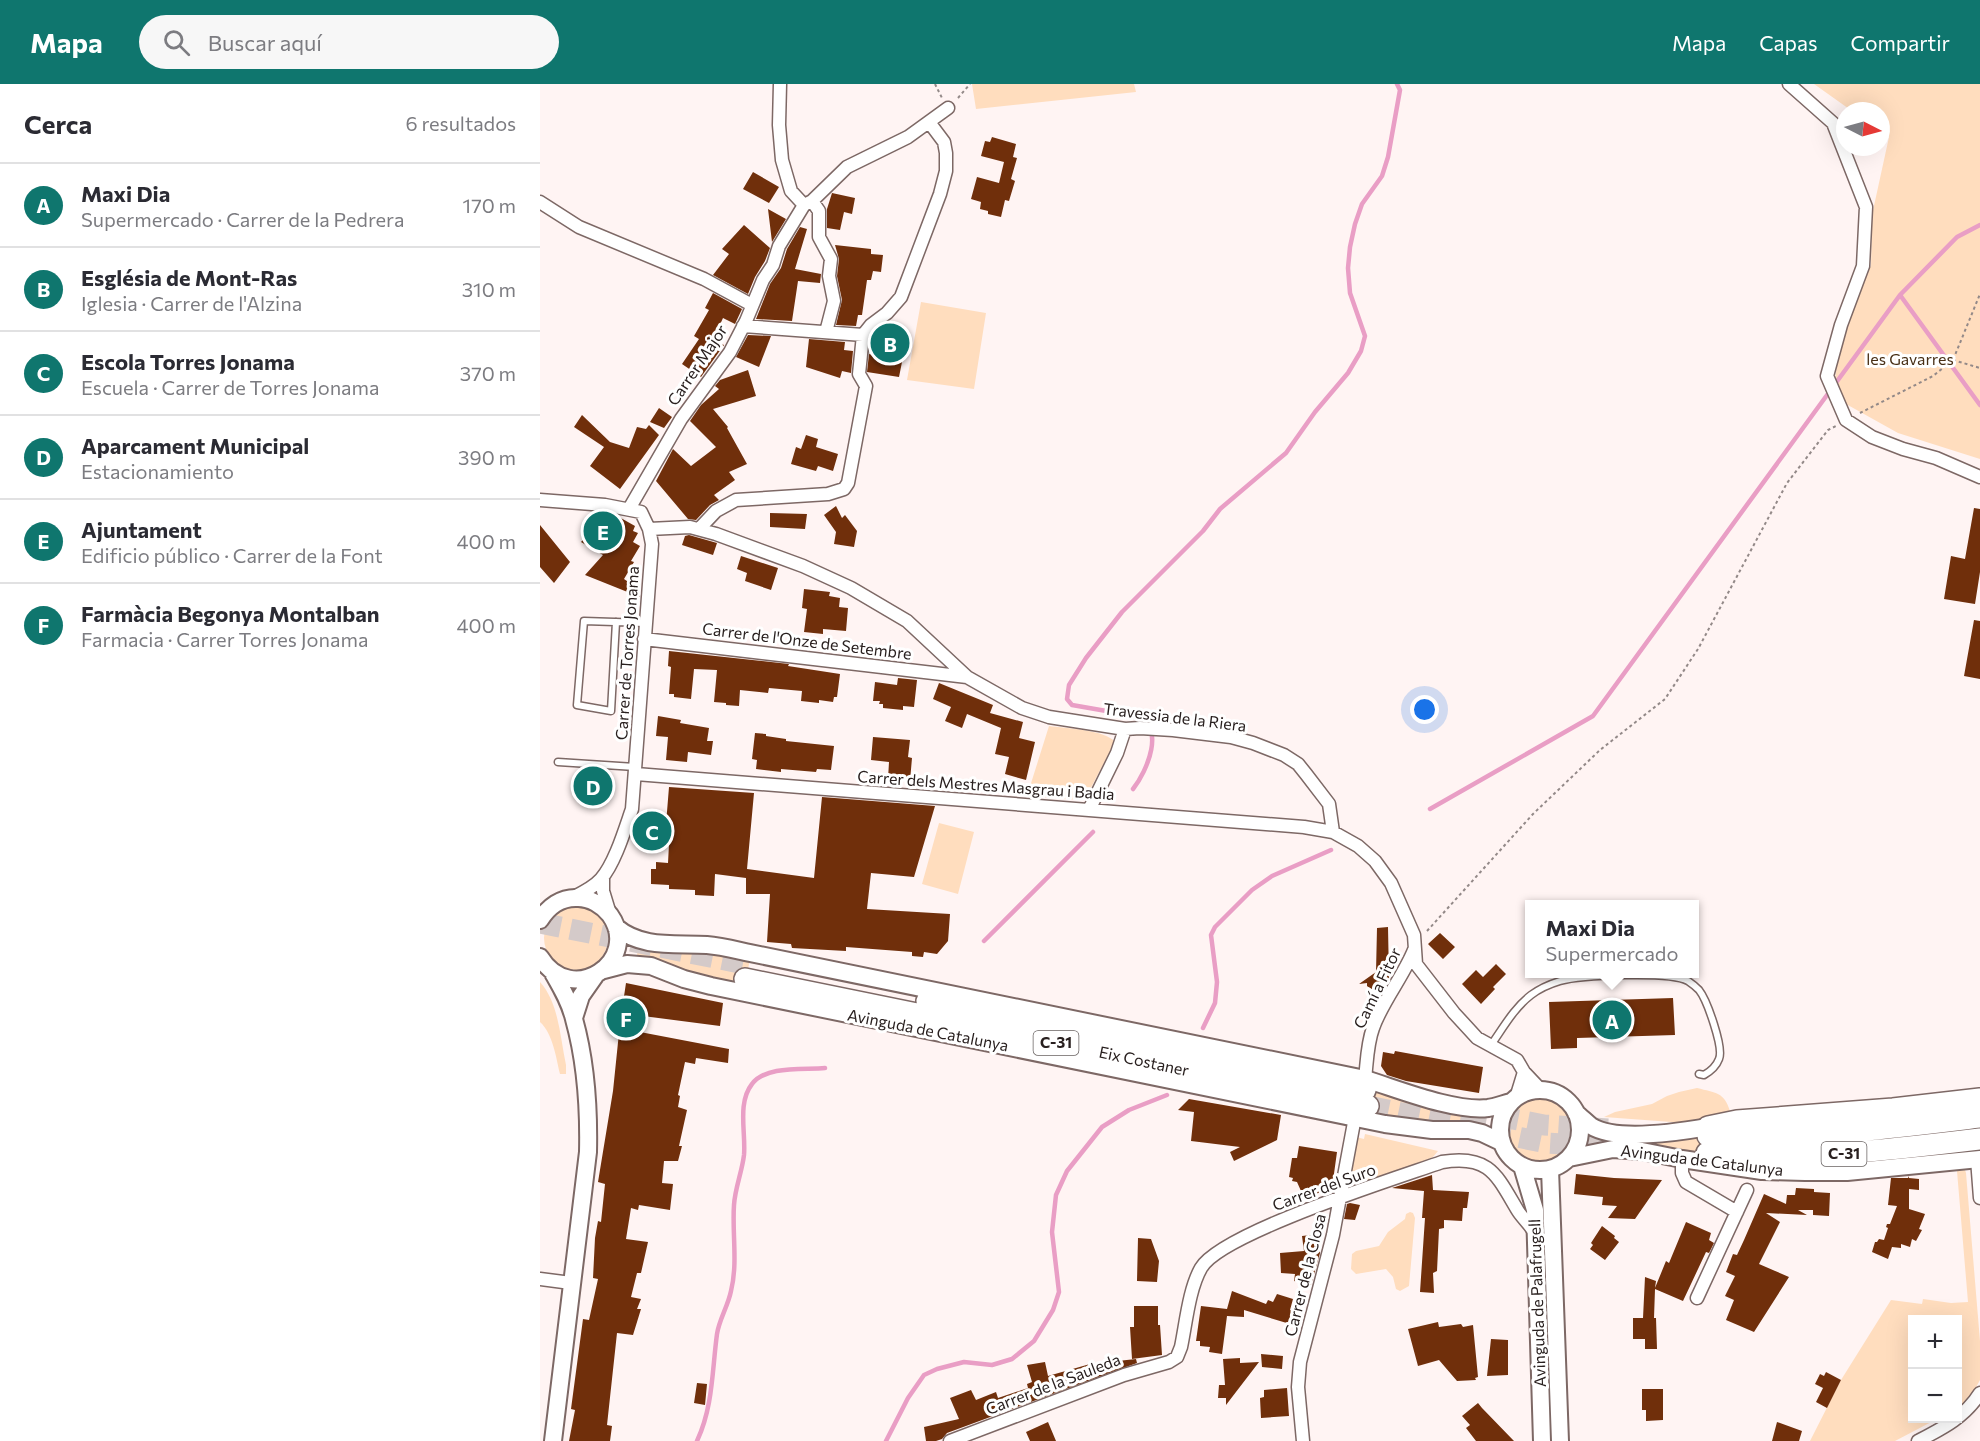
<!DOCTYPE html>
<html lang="es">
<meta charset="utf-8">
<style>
:root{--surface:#fff;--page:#f7f7f7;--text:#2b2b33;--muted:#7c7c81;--line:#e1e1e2;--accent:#0f766e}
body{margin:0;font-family:Commissioner,sans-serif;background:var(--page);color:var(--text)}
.controls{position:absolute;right:18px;bottom:18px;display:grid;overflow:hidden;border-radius:0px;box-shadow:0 6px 24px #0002}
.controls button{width:54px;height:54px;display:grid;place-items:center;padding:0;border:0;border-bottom:2px solid var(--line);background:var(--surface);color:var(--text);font:30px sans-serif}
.compass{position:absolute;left:1296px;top:18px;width:54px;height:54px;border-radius:50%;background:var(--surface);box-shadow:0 6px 24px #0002;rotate:96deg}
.you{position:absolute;left:885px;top:626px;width:21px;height:21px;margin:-15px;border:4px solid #fff;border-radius:50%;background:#1a73e8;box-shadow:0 0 0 9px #1a73e833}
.badge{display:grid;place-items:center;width:39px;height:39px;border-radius:50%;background:var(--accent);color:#fff;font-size:20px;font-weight:700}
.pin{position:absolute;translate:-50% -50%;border:3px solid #fff;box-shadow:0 2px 6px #0006}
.popup{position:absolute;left:985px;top:816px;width:174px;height:78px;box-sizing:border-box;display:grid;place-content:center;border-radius:0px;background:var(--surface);filter:drop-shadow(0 2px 4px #0005);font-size:20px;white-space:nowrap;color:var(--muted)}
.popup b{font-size:22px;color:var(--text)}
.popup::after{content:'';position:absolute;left:50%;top:100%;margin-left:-12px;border:12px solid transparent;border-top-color:var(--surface)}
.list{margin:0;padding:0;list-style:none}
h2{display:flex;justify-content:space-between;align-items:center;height:78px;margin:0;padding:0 24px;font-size:26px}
h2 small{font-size:20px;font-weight:400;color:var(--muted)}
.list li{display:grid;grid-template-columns:39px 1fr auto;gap:18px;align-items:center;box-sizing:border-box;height:84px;padding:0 24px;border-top:2px solid var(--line)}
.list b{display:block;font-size:22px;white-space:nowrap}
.list p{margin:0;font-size:20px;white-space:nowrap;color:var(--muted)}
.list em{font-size:20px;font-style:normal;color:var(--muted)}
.icon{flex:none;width:33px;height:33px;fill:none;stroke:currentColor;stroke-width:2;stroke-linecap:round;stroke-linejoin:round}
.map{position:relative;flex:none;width:1440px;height:1357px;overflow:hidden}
header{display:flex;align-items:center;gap:36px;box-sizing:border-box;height:84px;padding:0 30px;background:var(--accent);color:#fff}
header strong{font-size:28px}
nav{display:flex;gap:33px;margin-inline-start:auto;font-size:21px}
.search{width:420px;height:54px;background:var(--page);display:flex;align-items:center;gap:15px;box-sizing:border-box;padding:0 21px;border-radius:33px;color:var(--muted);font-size:22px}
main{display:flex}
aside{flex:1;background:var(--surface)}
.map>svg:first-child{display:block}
.green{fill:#ffddbe}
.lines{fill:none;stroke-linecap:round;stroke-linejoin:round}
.stream{stroke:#e99ec5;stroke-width:4.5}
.building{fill:#702f0b}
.highway-tunnel{stroke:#d4cac9;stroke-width:21;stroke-dasharray:21 10;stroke-linecap:butt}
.lane-casing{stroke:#7d6865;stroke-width:9}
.street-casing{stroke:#7d6865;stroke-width:15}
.secondary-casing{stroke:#7d6865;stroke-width:20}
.highway-casing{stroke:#7d6865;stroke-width:24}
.path{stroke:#938988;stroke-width:2;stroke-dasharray:3 3;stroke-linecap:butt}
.lane{stroke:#fff;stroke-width:6}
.street{stroke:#fff;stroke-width:12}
.secondary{stroke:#fff;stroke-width:16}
.highway{stroke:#fff;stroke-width:21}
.labels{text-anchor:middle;stroke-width:6;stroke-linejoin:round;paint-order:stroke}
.shield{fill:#fff;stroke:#696362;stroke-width:1.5}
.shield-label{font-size:15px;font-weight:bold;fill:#29201f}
.park-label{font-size:16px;fill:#482f16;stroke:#fff}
.street-label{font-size:16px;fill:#29201f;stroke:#fff}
</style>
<header>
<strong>Mapa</strong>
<div class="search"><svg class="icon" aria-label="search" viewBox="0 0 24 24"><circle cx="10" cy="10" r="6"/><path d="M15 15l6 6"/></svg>Buscar aquí</div>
<nav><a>Mapa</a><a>Capas</a><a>Compartir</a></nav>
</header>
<main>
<aside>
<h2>Cerca<small>6 resultados</small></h2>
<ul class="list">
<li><span class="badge">A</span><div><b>Maxi Dia</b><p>Supermercado · Carrer de la Pedrera</p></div><em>170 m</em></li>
<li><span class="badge">B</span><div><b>Església de Mont-Ras</b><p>Iglesia · Carrer de l'Alzina</p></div><em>310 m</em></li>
<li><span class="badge">C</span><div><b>Escola Torres Jonama</b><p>Escuela · Carrer de Torres Jonama</p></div><em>370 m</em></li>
<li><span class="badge">D</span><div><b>Aparcament Municipal</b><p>Estacionamiento</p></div><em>390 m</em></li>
<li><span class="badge">E</span><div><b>Ajuntament</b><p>Edificio público · Carrer de la Font</p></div><em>400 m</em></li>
<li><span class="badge">F</span><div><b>Farmàcia Begonya Montalban</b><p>Farmacia · Carrer Torres Jonama</p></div><em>400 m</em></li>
</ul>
</aside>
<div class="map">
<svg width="1440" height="1357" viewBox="0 0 1440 1357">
<rect width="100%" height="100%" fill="#fff4f3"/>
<path class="green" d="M432 0H594L596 8 436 25Z
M1274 0H1440V375L1358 349 1297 315 1295 294 1301 255 1331 181 1332 131 1349 53 1341 48V27H1312Z
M381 218 446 229 434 305 367 296Z
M509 642C525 644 566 646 575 658L546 713 542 716 487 712Z
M399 739 434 748 418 810 382 800Z
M4 854a32 32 0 1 1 64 0a32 32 0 1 1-64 0Z
M98 862 149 865 210 875 205 901 154 890 122 877 97 872Z
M0 898C19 919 20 953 26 981V990H20C16 973 13 950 0 938Z
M831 1001 916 1030 939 1033 937 1041 866 1038 826 1028Z
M1157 1004C1176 1009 1184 1008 1190 1027L1155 1038 1145 1039 1064 1033 1075 1028 1112 1020 1127 1012 1139 1008Z
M967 1047a33 33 0 1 1 66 0a33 33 0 1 1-66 0Z
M1164 1047V1075L1061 1061 1062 1052Z
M825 1050 898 1067 893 1073 886 1076 825 1100H817L811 1096 810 1091 816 1053 824 1055Z
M1425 1086 1426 1089 1440 1257V1296L1430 1314 1418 1327V1236H1372V1334L1397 1335 1355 1357H1270L1301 1296 1351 1216 1382 1220 1383 1215 1411 1219 1428 1218 1417 1087Z
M870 1128 873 1129 875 1134 869 1202 860 1207 856 1205 853 1193 846 1185 816 1190 811 1185 812 1170 816 1167 839 1162 848 1148 865 1135 866 1130Z"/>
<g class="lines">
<path class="stream" d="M1360 211 1440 321
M593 705C607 687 627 642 595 632L532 621 527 615 529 601 546 574 582 528 663 447 680 425 746 369 775 328 808 289 821 267 825 252 810 209 808 184 810 163 815 140 822 120 842 92 848 73 860 6 857 0
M890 725 1053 632 1360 211 1417 153 1440 141
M444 857 553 748
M663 944 675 919 677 898 671 851 675 843 712 806 732 792 791 766
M157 1357C173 1323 172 1287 177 1250 179 1236 188 1222 191 1207 198 1179 192 1149 194 1121 195 1104 202 1088 204 1071 206 1049 197 1019 212 1000 226 981 264 986 285 984
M346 1357 368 1314 384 1291 397 1285 424 1278 452 1281 472 1275 494 1257 513 1226 519 1208 512 1148 516 1111 527 1087 562 1043 589 1026 627 1011"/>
</g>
<path class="building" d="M452 53 476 60 473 73 477 74 471 95 475 97 469 117 465 116 461 133 448 130V127L440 125 441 118 431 115 437 93 459 99 464 78 441 72 445 57 450 58Z
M213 88 239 103 229 119 203 105Z
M292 109 315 114 312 130 304 128 300 146 287 144V125Z
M228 125 246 135 232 158Z
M204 141 230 164 225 177 215 193 208 210 173 191 189 170 182 165Z
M260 143 267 145 255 185 281 190 280 199 258 197 252 237 216 235 230 200 241 184 247 165Z
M295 161 331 165V170L343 171 341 188 333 187 331 196H327L322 231H318L316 242 296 241 302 216 297 192 299 175Z
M173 209 202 225 195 240 183 234 173 256 184 261 161 293 142 280 159 255 154 252 169 226 165 224Z
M342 243 368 248 359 293 327 288 329 270 333 271 337 247Z
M208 251 231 252 219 283 196 273Z
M269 255 305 258 304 266 313 267 311 289 302 287 300 294 266 283Z
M208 286 216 312 173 325 188 343 187 344 207 380 189 388 195 396 174 411 179 416 170 421 156 436 148 435 116 397 133 365 151 382 176 363 150 337 161 321 179 305 175 302 180 296Z
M119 324 132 333 124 344 110 338Z
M42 331 70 358 89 364 97 343 106 345 109 341 119 351 80 405 50 382 64 363 34 343Z
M266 351 278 355 276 363 298 370 293 387 278 382 276 387 251 380 256 363 261 365Z
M296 422 302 434 305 431 317 447 314 463 294 460 296 448 284 431Z
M1434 424 1440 425V488L1435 520 1404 515 1411 472 1425 475Z
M230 429 267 430 265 445 230 443Z
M79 433 95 442 93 447 98 449 93 458 100 462 91 477 94 478 84 495 100 506V513L45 491 63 471 41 458 62 435 69 442Z
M0 441 30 478 14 499 0 483Z
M149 451 177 459 173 471 142 461 145 452Z
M201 472 238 484 231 506 205 497 207 489 197 485Z
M264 505 290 508 289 512 300 514 299 523 308 524 306 547 283 545V550L264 548 267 525 262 524Z
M1434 536 1440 537V595L1424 592Z
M129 567 249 580 248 582 300 590 297 613H294L293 618 279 616V619L261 617 262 607 229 604 228 609 200 606 199 622 186 621V619L174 618 177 586 154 585 151 615 134 613V610H129L131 583 128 582Z
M358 594 377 596 374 623 363 622V626L343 624V620H339L340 617H333L335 598 357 601Z
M399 599 453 621 450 629 483 638 479 654 495 658 486 696 465 690 469 673 455 670 461 644 427 630 422 644 405 637 411 623 393 615Z
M118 632 141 636 140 639 169 644 167 657H173L171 671 148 668 147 678 126 676 128 653 116 652Z
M215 649 226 650V652L246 655V657L294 662 291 686 277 685 276 688 241 685V688L216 685 217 676 212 675Z
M333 653 370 656 368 673 372 674 370 697 348 695 349 678 331 676Z
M129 703 214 709 207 785 274 794 282 713 395 722 374 793 331 789 327 825 410 830 408 857 397 870 384 868 383 873 372 872V868L306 863V867L252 864 251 860 227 858 230 810H206V794L175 790 174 812 155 811V806L129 805V801L111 800V785H116V778L128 779 130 741 126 740Z
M848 843 849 895 841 897 839 904 831 905 827 902V899L819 900 836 888 837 844Z
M900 849 915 863 903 875 888 860Z
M956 880 966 890 953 903 955 905 941 920 922 900 936 886 943 893Z
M86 899 183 919 180 942 103 932 100 948 189 965 188 979 156 974 155 980 145 978 138 1011 140 1012 138 1023 147 1026 139 1062H142L138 1077H124L122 1099 133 1100 130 1126 99 1121 98 1126 91 1124 86 1155 108 1158 101 1189H97L91 1213 101 1215 97 1225H101L93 1251 77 1249 67 1341 72 1342 70 1357H29L35 1326 31 1325 43 1235 49 1236 58 1195 53 1194 55 1154 58 1137 61 1138 65 1100 58 1098 73 1007 80 939Z
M1133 914 1135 951 1037 954V964L1011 965 1009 918Z
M855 967 943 983 939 1009 866 997 847 991 841 982 843 968 854 970Z
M649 1015 741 1031 737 1056 694 1077 690 1068 700 1063 651 1057 654 1028 638 1026Z
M759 1062 797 1068 792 1104 784 1103V1106L765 1116 757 1098 752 1097 753 1094 749 1093 752 1074H757Z
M1036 1090 1074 1094 1122 1096 1095 1135 1068 1134 1077 1122 1062 1121 1063 1113 1034 1110Z
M892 1091 893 1106 929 1108 927 1124H923L922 1137 904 1136V1144L899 1145 897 1187 893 1189 894 1209 880 1208 885 1134H882L884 1107 852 1104Z
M1369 1092V1094L1379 1095V1106L1369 1105V1125L1385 1130 1379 1145 1382 1146 1376 1157 1372 1155 1370 1163 1361 1160V1164L1352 1163 1348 1175 1332 1168 1335 1158H1337L1339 1155 1344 1156 1348 1144 1346 1143 1347 1140H1350L1357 1122 1348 1121 1351 1094H1368Z
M1256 1104 1274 1105V1108L1290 1109 1289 1132 1273 1131V1126H1258L1267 1131 1226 1129 1240 1138 1219 1180 1249 1193 1214 1248 1186 1236 1194 1216 1185 1212 1195 1192 1186 1188 1193 1170 1197 1171 1204 1156 1224 1110 1246 1120 1247 1111H1255Z
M810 1119 820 1121 815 1136 804 1135 807 1120Z
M1146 1138 1171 1149 1169 1156 1174 1159 1169 1169 1166 1168 1143 1217 1115 1205 1114 1234H1116L1117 1265H1105V1255H1093V1234H1103L1105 1193 1116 1197 1115 1204 1126 1177 1129 1179Z
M1062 1142 1075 1152 1074 1154 1079 1158 1065 1176 1050 1165 1053 1161 1051 1159Z
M779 1150 780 1169 771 1201 754 1197 755 1190 741 1189 740 1169 764 1167 762 1152Z
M598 1154 611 1155 619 1177 617 1198 597 1197Z
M692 1207 726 1220 728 1216 733 1218 737 1210 753 1215 750 1226 753 1228 750 1240 704 1226V1233L687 1232 682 1270 669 1268 670 1263 660 1262V1257H656L661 1222 687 1225Z
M594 1222H618V1241H620L622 1271 592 1275 590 1243H594Z
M898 1238 899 1243 921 1240 923 1243 933 1241 938 1293 935 1294 936 1296 917 1297 899 1276 878 1282 868 1245Z
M951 1255 968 1256V1291L947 1292Z
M721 1270 743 1272 742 1285 722 1283Z
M700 1274V1279L719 1278 686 1321V1314H678L679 1301H685L683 1275Z
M596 1275 597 1279 407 1349 402 1355 396 1357H386L384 1343 419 1335 410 1314 431 1306 436 1316 456 1308 458 1314 488 1304 487 1300 492 1298 487 1281 505 1278 508 1292 550 1280Z
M1286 1288 1301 1296 1287 1324 1276 1318 1283 1304 1275 1300 1280 1290 1284 1292Z
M157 1299 167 1300 165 1321 154 1319Z
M747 1304 749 1332 721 1334 720 1314 724 1313V1306Z
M1102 1305H1123V1336L1106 1337V1326H1102Z
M938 1319 942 1324 974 1357H936L926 1344 930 1341 922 1332Z
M508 1338 516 1357H490L486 1348Z
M1237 1338 1262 1347 1259 1357H1232Z"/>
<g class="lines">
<path class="highway-tunnel" d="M0 839 210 881
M828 1022 1006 1059 1076 1063
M927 1026 1004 1041 1068 1045"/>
<g class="lane-casing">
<path id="lane" d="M76 538 71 627 37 621 44 537 105 539
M18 678 95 683
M951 961C963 944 974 924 991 911 999 905 1010 900 1020 897 1040 891 1131 887 1148 897 1151 899 1156 903 1159 906 1167 916 1184 964 1179 975 1176 983 1171 987 1164 991L1159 990"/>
</g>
<g class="street-casing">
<path id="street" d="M240 0 239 41 242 76 251 107 264 121
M1249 0 1293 39 1326 123 1323 182 1301 241 1287 292 1306 336 1332 353 1363 365 1396 374 1440 393
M272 117 279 127V153L291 175 289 192 294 217 286 248
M0 118 39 143 164 195 212 221
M203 242 323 251 331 241 347 229 361 213 400 110 406 87V69L404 58 389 38
M0 416 65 421 101 428 109 445 112 460 92 725C85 745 75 779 61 795 54 803 44 808 34 813
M89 425 141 335 190 268 206 237 223 196 233 181 239 162 264 121 272 117 307 83 368 53 408 24
M109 445 150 443 176 450 263 482 311 504 367 537 427 593 482 624 509 633 585 645 600 644 633 646 691 653 713 659 744 671 758 680 766 690 789 720 793 748
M159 445 176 427 196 416 288 410 304 405 308 399 326 302 319 290 323 251
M104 555 427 593
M96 690 764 743 793 748 818 762 835 777 851 799 874 851 876 880 914 929 937 954 977 976 984 988 1001 1006
M549 726 577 669 585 645
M63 793V807L70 830
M825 995C827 978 827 960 833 944 842 918 863 893 874 866
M976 1014 984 988
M1142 1075V1089L1146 1098 1197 1128
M1437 1075 1440 1114
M0 1195 31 1199
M1157 1214 1207 1106
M410 1357 584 1291 629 1278 637 1273 641 1263C646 1239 649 1205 661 1184 681 1149 857 1094 902 1078 950 1070 957 1092 978 1127 983 1135 991 1141 995 1150
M763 1357 758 1303 760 1278 793 1151 815 1033
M1378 1357C1403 1344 1425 1333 1440 1309"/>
</g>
<g class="secondary-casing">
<path id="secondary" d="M0 836C8 823 21 813 38 814 50 814 62 821 70 831 102 876 32 925 0 873
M76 843C102 865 135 859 167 861 181 862 196 866 210 869L825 995C858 1005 914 1028 948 1024 955 1023 963 1020 971 1018
M64 886 87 880 111 882 144 895 171 902 845 1040 892 1046H929L942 1049 961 1058
M13 889C21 903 30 918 34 935 46 978 49 1023 48 1068L13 1357
M34 934 41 912 55 892
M960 1046a40 40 0 1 1 80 0a40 40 0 1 1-80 0Z
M1036 1029C1041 1033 1046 1038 1051 1042 1077 1058 1139 1048 1168 1043
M1029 1074 1073 1065 1102 1067 1142 1075 1222 1087 1265 1088H1307L1440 1075
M982 1082 995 1126 1002 1357
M1010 1085 1020 1357"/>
</g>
<g class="highway-casing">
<path id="highway" d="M205 895 828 1022
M387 917 825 1006
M1168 1043 1197 1037 1353 1025 1440 1015
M1168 1052C1258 1056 1350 1044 1440 1033
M1167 1069C1258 1077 1349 1066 1440 1055"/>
</g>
<path class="path" d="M395 0 402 14
M418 14 430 0
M1413 276 1440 284
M1320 329 1393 292 1413 276 1440 210
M887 847 993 730 1060 666 1125 615 1158 565 1247 399 1288 346 1296 342"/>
<use href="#lane" class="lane"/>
<use href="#street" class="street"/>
<use href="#secondary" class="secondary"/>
<use href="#highway" class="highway"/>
</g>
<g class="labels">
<g class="shield">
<rect x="493.5" y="947" width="45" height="24" rx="4.5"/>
<rect x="1281.5" y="1058" width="45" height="24" rx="4.5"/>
</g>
<g class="shield-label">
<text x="516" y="964">C-31</text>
<text x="1304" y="1075">C-31</text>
</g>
<g class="park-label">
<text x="1370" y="281">les Gavarres</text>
</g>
<g class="street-label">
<text transform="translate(157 281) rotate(-56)" y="6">Carrer Major</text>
<text transform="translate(267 557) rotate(7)" y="6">Carrer de l'Onze de Setembre</text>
<text transform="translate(87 569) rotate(-86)" y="6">Carrer de Torres Jonama</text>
<text transform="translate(635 633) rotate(7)" y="6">Travessia de la Riera</text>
<text transform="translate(446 701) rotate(4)" y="6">Carrer dels Mestres Masgrau i Badia</text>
<text transform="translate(837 904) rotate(-64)" y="6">Camí a Fitor</text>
<text transform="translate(388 946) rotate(11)" y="6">Avinguda de Catalunya</text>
<text transform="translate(604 977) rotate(12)" y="6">Eix Costaner</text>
<text transform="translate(1162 1076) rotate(7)" y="6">Avinguda de Catalunya</text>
<text transform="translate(784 1103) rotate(-20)" y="6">Carrer del Suro</text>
<text transform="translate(765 1191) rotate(-76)" y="6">Carrer de la Closa</text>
<text transform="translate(997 1219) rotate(-92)" y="6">Avinguda de Palafrugell</text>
<text transform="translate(513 1300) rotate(-21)" y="6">Carrer de la Sauleda</text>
</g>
</g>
</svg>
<div class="controls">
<button>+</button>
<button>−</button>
</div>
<svg class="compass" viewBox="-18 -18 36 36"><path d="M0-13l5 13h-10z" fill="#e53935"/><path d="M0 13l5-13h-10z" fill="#7c7c81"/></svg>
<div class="you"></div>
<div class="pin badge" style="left:1072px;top:936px">A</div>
<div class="popup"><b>Maxi Dia</b>Supermercado</div>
<div class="pin badge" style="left:350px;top:259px">B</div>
<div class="pin badge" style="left:112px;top:747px">C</div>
<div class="pin badge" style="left:53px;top:702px">D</div>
<div class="pin badge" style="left:63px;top:447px">E</div>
<div class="pin badge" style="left:86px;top:934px">F</div>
</div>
</main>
